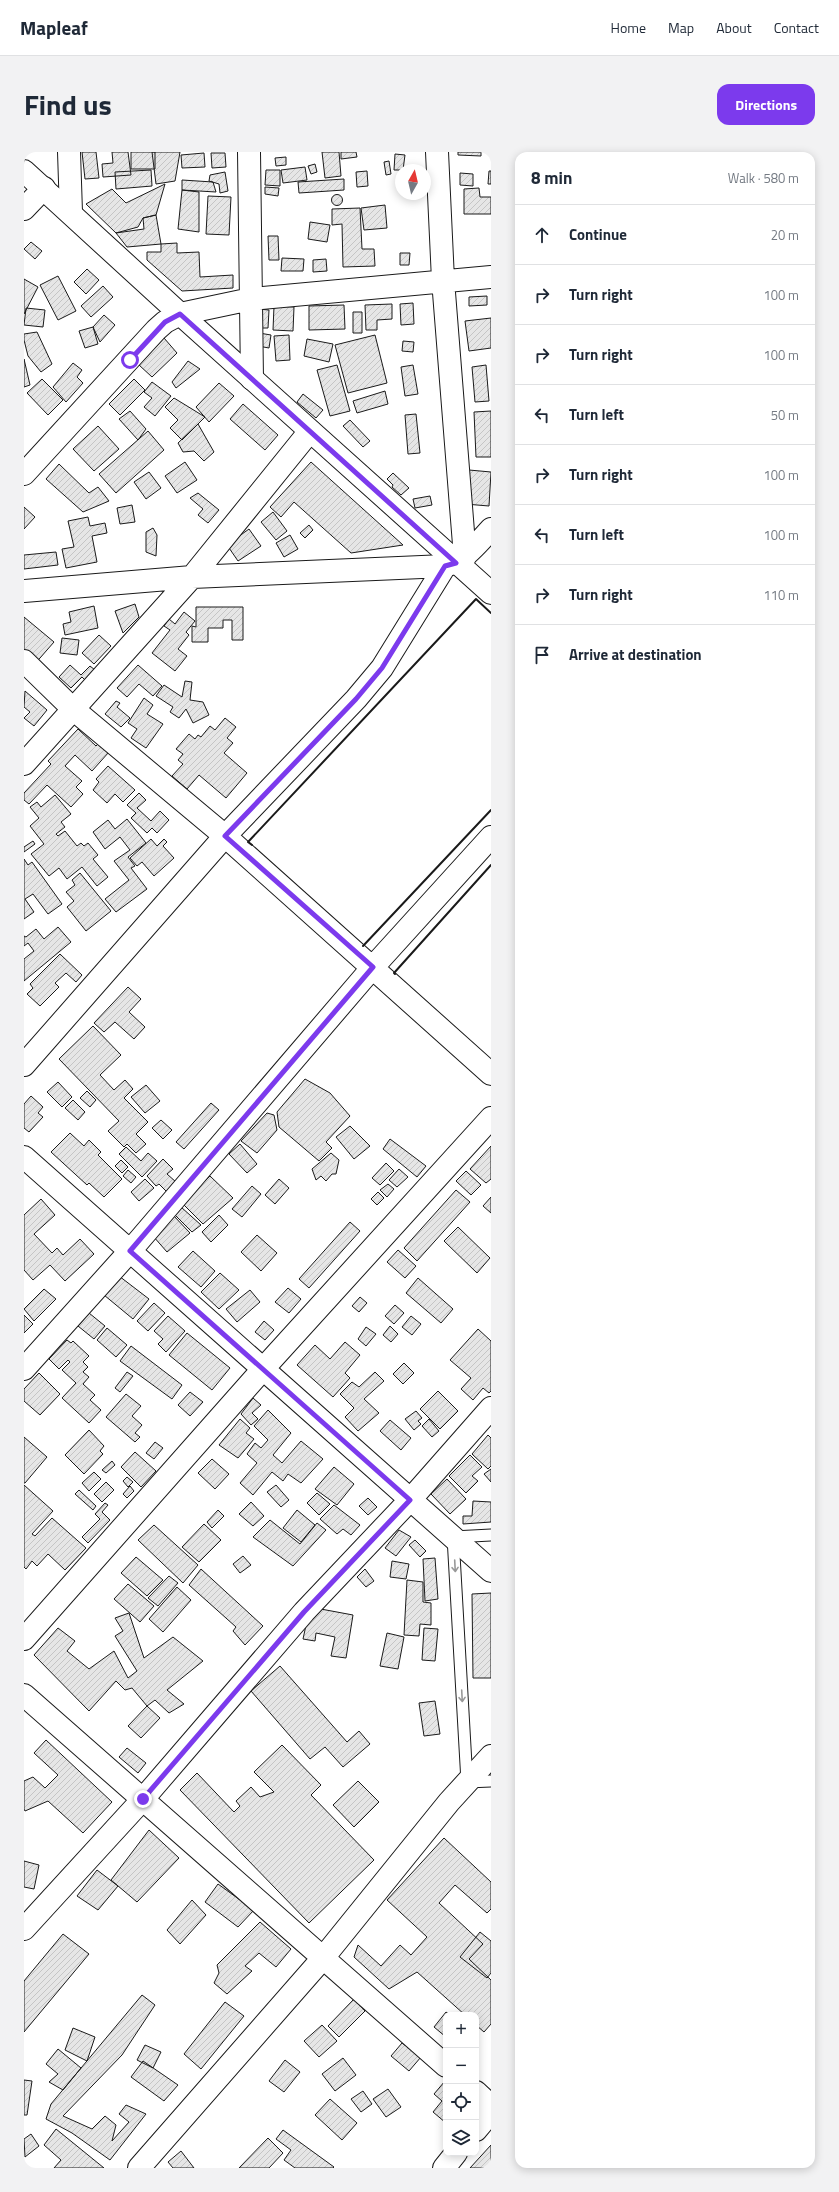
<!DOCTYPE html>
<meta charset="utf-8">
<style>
:root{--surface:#fff;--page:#f2f2f3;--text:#1f2937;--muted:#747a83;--line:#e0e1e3;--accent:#7c3aed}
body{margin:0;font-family:"Titillium Web",sans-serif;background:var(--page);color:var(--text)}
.controls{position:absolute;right:12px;bottom:12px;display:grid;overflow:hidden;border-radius:8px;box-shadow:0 2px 10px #0003}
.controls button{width:36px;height:36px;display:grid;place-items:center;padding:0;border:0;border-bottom:1px solid var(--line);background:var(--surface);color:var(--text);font:20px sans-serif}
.compass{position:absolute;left:371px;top:12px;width:36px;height:36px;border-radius:50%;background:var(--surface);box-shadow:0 2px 10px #0003;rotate:8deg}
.stop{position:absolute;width:12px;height:12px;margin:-9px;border:3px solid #7c3aed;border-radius:50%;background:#fff}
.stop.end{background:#7c3aed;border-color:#fff;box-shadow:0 1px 4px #0008}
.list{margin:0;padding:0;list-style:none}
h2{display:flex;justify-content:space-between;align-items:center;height:52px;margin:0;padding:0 16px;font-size:17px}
h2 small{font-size:13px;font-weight:400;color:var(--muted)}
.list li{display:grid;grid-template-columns:26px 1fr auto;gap:12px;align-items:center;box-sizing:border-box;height:60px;padding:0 16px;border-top:1px solid var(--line)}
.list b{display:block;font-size:15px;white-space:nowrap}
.list em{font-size:13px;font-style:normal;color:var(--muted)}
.icon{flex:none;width:22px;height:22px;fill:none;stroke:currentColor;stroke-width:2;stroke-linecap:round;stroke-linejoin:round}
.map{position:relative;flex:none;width:467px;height:2016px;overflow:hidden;border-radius:12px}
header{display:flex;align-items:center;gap:24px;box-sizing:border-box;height:56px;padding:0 20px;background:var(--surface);border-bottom:1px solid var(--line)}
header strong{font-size:19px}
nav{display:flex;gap:22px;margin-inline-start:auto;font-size:14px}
.intro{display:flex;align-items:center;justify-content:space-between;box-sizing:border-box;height:96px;padding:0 24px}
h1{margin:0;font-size:28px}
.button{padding:10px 18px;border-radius:12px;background:var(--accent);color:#fff;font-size:14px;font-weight:700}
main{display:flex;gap:24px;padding:0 24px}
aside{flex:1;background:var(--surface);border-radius:12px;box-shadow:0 2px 10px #0003}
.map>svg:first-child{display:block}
.building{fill:url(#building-hatch);stroke:#1a1a1a}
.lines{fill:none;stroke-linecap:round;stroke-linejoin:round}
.service-casing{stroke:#1a1a1a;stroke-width:13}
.minor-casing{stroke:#1a1a1a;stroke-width:24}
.tertiary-casing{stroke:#1a1a1a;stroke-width:24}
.service{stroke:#fff;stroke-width:11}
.minor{stroke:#fff;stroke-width:22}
.tertiary{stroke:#fff;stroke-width:22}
.wall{stroke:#1a1a1a;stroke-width:2}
.oneway{stroke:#989898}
.route{stroke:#7c3aed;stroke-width:5}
</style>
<header>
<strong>Mapleaf</strong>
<nav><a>Home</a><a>Map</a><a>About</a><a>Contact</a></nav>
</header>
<div class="intro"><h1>Find us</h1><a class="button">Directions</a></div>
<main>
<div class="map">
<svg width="467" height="2016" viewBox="0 0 467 2016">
<defs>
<pattern id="building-hatch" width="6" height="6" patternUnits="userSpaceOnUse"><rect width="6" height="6" fill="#e6e6e6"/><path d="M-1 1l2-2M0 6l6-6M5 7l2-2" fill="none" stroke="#c5c5c5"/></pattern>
</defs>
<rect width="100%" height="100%" fill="#fff"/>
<path class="building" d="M58 0H72L75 26 61 27Z
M88 0H104L107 23 79 25 78 12 89 11Z
M107 0H131V17H107Z
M128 0H156L151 29 132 32Z
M298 0H315L317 24 301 26Z
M317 0H332L333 5 317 7Z
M434 0H457V4L434 3Z
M180 1 181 15 158 16 157 3Z
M187 1H201L202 15 188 16Z
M371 2 381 3 379 18H370Z
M262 5V13L252 14 251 6Z
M365 9 367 22 362 23 360 10Z
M291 12 293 20 287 22 284 14Z
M281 15 283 28 259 31 257 18Z
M127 18 128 34 92 37 91 20Z
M242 18H256V34L241 33Z
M343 19 344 34 333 35 332 20Z
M465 19H467V32H464Z
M201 20 204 39 196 41 195 32 185 29 186 23Z
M436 21 449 22V34L436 33Z
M320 27V38L275 41 274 30Z
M158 28 189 30 192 40 158 38Z
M141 32 132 63 119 66 114 75 92 81 62 52 88 37 102 51Z
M241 35 255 36 254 44 241 42Z
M455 36 456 45H467V62H440V37Z
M158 38 175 40V80L154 77Z
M307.5 48a5.5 5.5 0 1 1 11 0a5.5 5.5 0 1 1-11 0Z
M184 44 207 45 205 83 182 82Z
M361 53 363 76 340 78 337 56Z
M336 56 338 97H350L351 114 319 115 318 72 308 73V57Z
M132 63 137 92 103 95 92 81 120 77 119 66Z
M286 70 306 73 303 90 284 87Z
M244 84H254L255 108H245Z
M7 90 18 99 11 107 0 97Z
M153 91V101L175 100 176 125 209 123V136L158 139 123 108V100H137V92Z
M376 101H386L385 113H376Z
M258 106 280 107 279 119H257Z
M302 107 303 119 289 120V108Z
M63 117 75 128 62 142 50 130Z
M34 124 52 159 34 168 16 133Z
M0 127 14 135 0 162Z
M79 134 89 145 67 165 57 154Z
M463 144V153L445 154V145Z
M389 151 390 172 377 173 376 152Z
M368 152V167L353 168V178H342L341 153Z
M320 153 321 177 285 178V154Z
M250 154 270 155 269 179 249 178Z
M2 156 21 158 19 175 0 173Z
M234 157 245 158 244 176H234Z
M329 160H338V181H329Z
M80 163 91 173 76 190 69 175Z
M467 166V196L445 199 441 169Z
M69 175 74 192 61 196 55 179Z
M13 180 28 212 17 220 4 204 0 188V182Z
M235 181 247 183 245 196 234 194Z
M265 183 266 208 252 209 250 184Z
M351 183 363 231 324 241 311 193Z
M140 186 153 201 128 225 115 213Z
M283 187 309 192 305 210 280 204Z
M379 189 390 190 389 200 378 199Z
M0 207 6 233 0 235Z
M164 209 176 217 152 236 148 230Z
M49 211 58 218 53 225 59 231 42 250 29 235Z
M313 213 326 259 306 264 293 218Z
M389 213 394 242 381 244 377 215Z
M462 213 465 249 451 250 448 215Z
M18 227 39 248 24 263 3 241Z
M110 227 121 238 96 263 85 252Z
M128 230 147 244 131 264 120 255 128 246 120 240Z
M195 231 210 244 185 270 172 255Z
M361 239 364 252 333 261 329 249Z
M279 242 299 258 292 266 273 250Z
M150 246 181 265 158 288 146 276 154 268 141 255Z
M219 252 254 283 241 298 206 267Z
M106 259 122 277 114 288 95 267Z
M467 259V305H452L450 260Z
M392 262 396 301 384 302 381 263Z
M326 268 346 289 339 295 319 274Z
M174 272 190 300 180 309 170 299 159 300 154 291Z
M74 274 95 297 70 319 49 297Z
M124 279 140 298 92 341 75 322Z
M161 310 173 328 153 341 141 324Z
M287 310 379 393 327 401 270 350 257 365 246 355Z
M35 312 65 341 74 335 85 349 59 360 22 327Z
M445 318 467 320 465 354 441 352Z
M125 320 137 336 122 347 110 330Z
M369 321 385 336 377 343 368 335 369 333 363 327Z
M174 341 195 358 184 371 174 363 179 357 166 346Z
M406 344 408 353 391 356 389 347Z
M108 353 111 370 96 372 93 356Z
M0 355 11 365 0 377Z
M249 360 263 379 252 388 237 370Z
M64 365 66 374 81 371 83 381 68 384 73 410 42 416 38 397 50 395 44 369Z
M285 373 289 378 281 386 276 381Z
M129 376 133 383 132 404 122 400V380Z
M225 377 237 394 214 409 203 393Z
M266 383 274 397 260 405 252 391Z
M32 400 34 413 0 417V403Z
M111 452 115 465 99 481 91 459Z
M70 454 74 476 41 483 39 472 47 470 45 460Z
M172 455H219V488H208V468H199V476H184V490H168V474L172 475Z
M160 460 171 469 162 480 165 483 154 497 163 504 151 519 128 501 146 478 140 474 145 467 151 472Z
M0 465 30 490 9 514 0 506Z
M75 483 87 494 70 512 58 501Z
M38 486 55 488 53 503 36 501Z
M46 513 57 523 66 514 71 518 62 529 58 525 47 536 35 525Z
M114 513 138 534 129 544 115 532 103 545 93 536Z
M161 529 168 530 166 548 179 550 185 563 169 571 162 557 155 566 146 560 149 555 132 544 140 533 158 545Z
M1 539 23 558 10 574 0 566 6 560 0 555Z
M120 546 129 553 123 562 139 572 122 596 107 586 113 577 104 571Z
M92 549 96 551 93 555 106 566 97 575 81 562Z
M201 566 212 575 203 586 209 591 200 601 223 621 202 646 175 623 163 637 148 624 159 612 154 608 159 602 152 597 165 582 171 587 174 583 177 585 186 574 191 578Z
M54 577 72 594 75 591 85 600 68 619 51 603 41 614 58 629 52 635 59 642 47 655 23 633 5 652 0 648V641L27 612 24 609Z
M84 614 111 638 99 650 91 642 83 651 69 638 75 630 72 627Z
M115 641 122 648 113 656 127 669 136 659 145 668 133 681 128 676 123 681 107 666 112 661 103 653Z
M31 643 47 662 37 670 41 675 32 682 34 684 41 679 53 694 57 691 60 694 64 691 74 703 69 707 84 725 73 734 58 715 43 727 35 716 25 724 7 702 20 692 6 674 15 666 6 655 13 650 17 655Z
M103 667 122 691 104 705 111 714 107 716 123 737 92 760 81 747 105 728 90 709 106 698 96 685 81 697 69 680 84 668 91 677Z
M127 687 133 694 140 687 143 690 139 694 150 706 130 724 118 710 113 714 106 706Z
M9 689 11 692 0 700V695Z
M0 707 4 713 8 710 38 752 24 762 9 742 1 747 10 760 0 767Z
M56 721 87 759 62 779 43 755 50 749 42 740 51 733 48 728Z
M34 775 47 790 0 829V807L10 799 4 791 0 794V784L2 785 12 777 20 787Z
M36 802 58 823 52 830 42 821 31 831 35 835 16 854 3 842 9 836 6 832Z
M104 835 117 847 105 860 121 875 110 887 91 870 80 880 70 871Z
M69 874 97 903 76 923 90 938 101 928 109 937 100 946 124 970 112 982 122 992 112 1001 103 992 100 995 84 979 95 969 35 907Z
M281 927 306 941 326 964 302 990 308 996 295 1009 255 975 253 960Z
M34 930 48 945 38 955 23 940Z
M122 933 136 949 121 961 107 945Z
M63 939 72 948 66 955 56 946Z
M7 944 19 955 14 961 19 965 5 980 0 976V952Z
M49 948 61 960 54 968 41 956Z
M187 951 195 958 160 997 152 990Z
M243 961 250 963 253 978 233 1001 217 989Z
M137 968 148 978 139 987 128 976Z
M326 974 346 994 330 1007 312 985Z
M46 981 60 994 65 988 77 1000 74 1003 98 1027 80 1045 65 1031 63 1033 27 1000Z
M366 987 402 1014 393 1025 359 997Z
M216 992 233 1012 223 1021 205 1002Z
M467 994V1027L462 1031 446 1017Z
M102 995 117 1009 124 1001 133 1009 118 1025 95 1002Z
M307 1001 315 1008 312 1022H308L302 1029 297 1024 292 1028 288 1017Z
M139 1007 149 1017 143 1022 152 1030 143 1040 135 1032 132 1034 123 1024Z
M97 1008 104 1015 98 1021 91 1014Z
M362 1011 370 1019 356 1033 348 1026Z
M375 1017 384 1025 373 1035 365 1028Z
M104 1018 112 1025 107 1031 99 1024Z
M442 1019 457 1033 447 1043 432 1029Z
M186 1024 209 1046 179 1072 158 1051Z
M121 1027 130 1036 115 1049 107 1040Z
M255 1027 265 1036 251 1052 241 1043Z
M364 1032 370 1037 363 1045 356 1038Z
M228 1034 237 1042 218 1065 208 1057Z
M432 1038 446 1050 393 1109 380 1096Z
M354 1040 360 1046 353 1053 347 1047Z
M467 1045V1061L459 1054Z
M17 1047 31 1063 10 1082 28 1101 33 1096 39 1103 56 1087 70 1102 41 1129 26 1113 9 1128 0 1118V1063Z
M157 1055 177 1073 168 1080 150 1062Z
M149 1063 166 1081 143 1100 129 1084Z
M195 1063 204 1073 187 1090 178 1080Z
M326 1070 336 1079 285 1136 275 1127Z
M434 1075 466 1106 453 1121 420 1089Z
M233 1083 253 1101 237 1119 217 1100Z
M374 1098 392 1114 381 1126 363 1110Z
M169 1099 191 1119 177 1135 154 1115Z
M196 1121 215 1138 195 1157 177 1140Z
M95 1124 125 1147 109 1167 80 1143Z
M394 1126 429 1157 417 1171 382 1141Z
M264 1136 277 1147 265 1161 251 1150Z
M20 1137 32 1147 10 1169 0 1157Z
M226 1138 236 1150 213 1170 202 1157Z
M336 1145 343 1151 335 1160 328 1154Z
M130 1151 141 1161 124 1179 113 1169Z
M371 1153 380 1161 370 1172 361 1164Z
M65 1161 81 1174 70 1187 54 1174Z
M0 1163 9 1172 0 1181Z
M144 1164 161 1179 142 1200 134 1192 139 1187 130 1179Z
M387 1164 397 1172 388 1183 378 1175Z
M240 1169 250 1178 241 1188 231 1180Z
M366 1174 374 1182 367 1190 359 1183Z
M342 1175 352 1182 342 1194 334 1187Z
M83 1176 103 1193 92 1205 73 1188Z
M454 1177 467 1189V1239L465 1241 459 1236 449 1248 437 1237 447 1226 426 1208Z
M163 1181 206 1216 188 1238 145 1203Z
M43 1188 47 1191 49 1189 65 1204 59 1210 64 1215 59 1220 65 1225 59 1232 71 1243 66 1248 77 1258 65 1271 38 1246 52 1231 38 1218 46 1210 44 1208 35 1217 25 1207Z
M321 1190 336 1203 321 1221 326 1226 309 1245 273 1213 291 1193 306 1207Z
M107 1194 158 1233 148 1247 96 1209Z
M380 1211 390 1221 379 1232 369 1222Z
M103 1220 109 1224 96 1240 91 1236Z
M351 1220 360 1229 340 1247 355 1261 334 1279 321 1265 330 1256 316 1242 328 1230 335 1235Z
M15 1221 36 1242 16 1263 0 1249V1237Z
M414 1239 434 1259 416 1277 396 1257Z
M166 1240 179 1250 166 1264 154 1253Z
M102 1242 117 1254 108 1264 118 1273 111 1281 116 1285 111 1290 82 1265Z
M229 1246 237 1253 228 1261 234 1267 227 1273 217 1262Z
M244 1258 267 1281 249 1303 258 1311 277 1289 299 1307 277 1331 264 1322 259 1329 248 1320 229 1343 216 1331 233 1311 223 1302 231 1291 237 1296 244 1288 230 1274Z
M392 1259 398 1266 394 1269 397 1272 390 1278 381 1267Z
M216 1267 226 1276 222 1281 230 1287 214 1306 195 1293Z
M405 1267 415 1279 408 1285 398 1274Z
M366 1268 387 1286 377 1298 356 1279Z
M65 1278 80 1294 76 1299 79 1302 60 1322 41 1303Z
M464 1283 467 1286V1314L464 1317 448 1302Z
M0 1285 23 1305 1 1331H0Z
M131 1290 139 1296 130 1307 122 1301Z
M111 1300 132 1319 117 1335 97 1315Z
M446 1303 458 1315 448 1324 454 1329 442 1341 425 1324Z
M188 1307 205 1322 191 1337 174 1321Z
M88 1309 91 1313 82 1321 78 1318Z
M310 1315 330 1332 313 1353 291 1337Z
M467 1317V1330L460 1322Z
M70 1320 77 1327 65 1339 58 1331Z
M103 1325 109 1330 104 1335 99 1329Z
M423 1327 442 1347 426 1362 407 1342Z
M82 1330 90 1338 78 1350 70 1342Z
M0 1333 29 1359 8 1382 11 1384 28 1366 62 1396 41 1418 24 1402 13 1414 8 1409 2 1417 0 1415Z
M252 1333 265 1348 257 1355 243 1340Z
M106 1334 110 1339 103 1346 99 1342Z
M55 1338 72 1354 69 1358 51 1342Z
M293 1341 306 1352 295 1363 283 1351Z
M344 1346 353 1355 344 1363 335 1354Z
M449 1349 467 1350V1370L439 1372V1364H448Z
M227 1350 240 1364 229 1374 215 1362Z
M81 1351 84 1353 78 1360 86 1368 64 1391 58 1385 76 1367 71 1362Z
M310 1353 336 1373 327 1383 319 1377 313 1382 296 1367Z
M194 1358 200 1364 188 1376 183 1370Z
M273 1358 291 1373 277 1390 259 1376Z
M246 1368 276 1392 293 1371 302 1378 269 1414 229 1385Z
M180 1372 197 1388 175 1410 158 1395Z
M130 1373 174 1413 159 1431 114 1388Z
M375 1378 387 1385 372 1404 361 1396Z
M391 1388 402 1399 396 1405 385 1393Z
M219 1404 227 1413 216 1421 209 1412Z
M112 1405 139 1428 123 1444 97 1421Z
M411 1406 414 1447 401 1449 399 1407Z
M368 1409 385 1412 382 1427 366 1425Z
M177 1417 239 1474 221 1493 209 1479 212 1475 165 1433Z
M341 1417 350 1429 342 1435 333 1425Z
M145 1424 154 1431 134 1454 124 1446Z
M383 1428 399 1430V1450L407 1451V1473L396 1472 395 1484 380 1483Z
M104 1432 130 1454 116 1470 90 1447Z
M153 1435 167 1448 139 1480 125 1467Z
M467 1441V1526H449L448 1442Z
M286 1455 329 1463 322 1506 307 1504 311 1485 292 1481 291 1489 279 1487Z
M105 1461 120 1506 149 1485 179 1509 143 1538 160 1552 145 1561 131 1548 123 1554 108 1536 101 1538 92 1529 65 1559 10 1503 34 1476 51 1489 43 1499 65 1517 90 1499 104 1526 113 1519 91 1484 99 1479 91 1466Z
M400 1476 414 1477 411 1509 398 1508Z
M363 1481 380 1485 374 1517 356 1514Z
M256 1514 323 1590 335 1579 346 1592 319 1615 301 1595 286 1607 227 1539Z
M411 1549 416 1582 400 1584 395 1551Z
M123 1554 136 1566 117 1586 104 1574Z
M22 1588 88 1650 59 1681 24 1649 1 1659 0 1657V1629L9 1625 21 1636 34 1623 10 1601Z
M258 1593 297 1633 287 1643 350 1708 285 1771 156 1638 173 1621 210 1660 216 1654 212 1649 227 1635 236 1645 250 1640 230 1620Z
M103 1596 122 1611 114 1621 95 1605Z
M334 1629 355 1650 330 1675 309 1653Z
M125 1678 155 1706 113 1750 87 1728Z
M420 1686 467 1730V1757L463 1761 431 1733 415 1751 459 1792 445 1807 467 1828V1872L460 1880 452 1873V1863H441L393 1820 365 1837 330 1805 334 1793 357 1814 376 1793 387 1803 403 1785 363 1748Z
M0 1709 15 1713 10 1737 0 1735Z
M73 1718 94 1734 74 1758 53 1744Z
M194 1732 230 1758 214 1775 181 1750Z
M168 1748 182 1763 156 1792 143 1778Z
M236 1770 267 1797 252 1815 235 1801 221 1814 228 1819 203 1842 190 1831 195 1821 193 1813Z
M456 1780 467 1789V1821L463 1826 436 1805Z
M39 1782 65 1802 0 1880V1829Z
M118 1843 131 1853 98 1903 39 1964 68 1977 81 1964 92 1973 88 1989 105 1970 95 1962 102 1953 122 1962 86 2008 48 1981 22 1967 27 1952Z
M330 1847 341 1859 315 1885 304 1874Z
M201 1850 220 1864 177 1917 160 1902Z
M422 1860 426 1863H422V1885L410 1875Z
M298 1873 313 1889 295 1905 280 1889Z
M49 1876 71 1885 63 1909 41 1898Z
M378 1891 397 1905 385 1919 367 1904Z
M121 1893 137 1900 129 1916 113 1908Z
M34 1897 57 1916 39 1938 25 1930 34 1922 22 1912Z
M319 1906 332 1923 311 1939 298 1922Z
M261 1908 276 1920 260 1940 245 1929Z
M119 1909 154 1933 140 1949 107 1925Z
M0 1928 8 1929 3 1963H0Z
M421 1929 422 1930V1971L409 1960 418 1949 410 1942Z
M364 1937 377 1955 362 1965 349 1947Z
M339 1939 348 1952 337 1960 327 1947Z
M306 1947 333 1971 318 1988 291 1963Z
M32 1977 80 2016H30L37 2008 20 1993Z
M259 1978 310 2015 309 2016H271L260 2008 267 1998 252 1987Z
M7 1982 15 1994 1 2005 0 1987Z
M244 1986 259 2001 245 2016H215Z
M467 1993V2016H446Z
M157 1999 170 2016H149L144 2010Z"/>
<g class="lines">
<g class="service-casing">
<path id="service" d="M467 1383 429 1385 443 1630 467 1629"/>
</g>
<g class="minor-casing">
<path id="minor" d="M45 0 47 60
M225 0 228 227
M413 0 419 128 441 405
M0 57 20 36
M0 322 132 178 141 170 156 162 227 147 467 125
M0 439 168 425 421 414C441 408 453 392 467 377
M0 509 49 557 201 684 467 922
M0 612 168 425 286 279
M0 913 201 684 332 547 358 516 421 414
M0 1005 467 1419
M0 1217 106 1099 349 815 467 685
M0 1487 239 1217 467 966
M0 1543 422 1914
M0 1777 119 1647 280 1460 386 1348 467 1256
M452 1940 467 1954
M452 1978 467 1960
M115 2016 299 1806 425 1650 467 1604
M420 2016 432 2001"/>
</g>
<g class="tertiary-casing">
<path id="tertiary" d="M0 19 156 162 467 441"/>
</g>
<use href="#service" class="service"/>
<use href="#minor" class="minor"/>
<use href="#tertiary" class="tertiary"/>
<path class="wall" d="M228 693 224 690 452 447 467 461
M339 794 467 658
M371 822 370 821 467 713"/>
</g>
<defs><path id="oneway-shaft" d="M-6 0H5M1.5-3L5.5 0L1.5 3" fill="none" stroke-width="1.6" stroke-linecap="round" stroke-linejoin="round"/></defs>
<g class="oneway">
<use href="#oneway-shaft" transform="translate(431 1414) rotate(87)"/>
<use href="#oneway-shaft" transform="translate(438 1544) rotate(87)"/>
</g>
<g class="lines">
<path class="route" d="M106 208 141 170 156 162 432 411 421 414 358 516 332 547 201 684 349 815 106 1099 386 1348 280 1460 119 1647"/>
</g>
</svg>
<div class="controls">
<button>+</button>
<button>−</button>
<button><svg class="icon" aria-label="locate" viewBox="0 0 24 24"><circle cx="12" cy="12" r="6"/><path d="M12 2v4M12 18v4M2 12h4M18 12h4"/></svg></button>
<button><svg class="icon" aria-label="layers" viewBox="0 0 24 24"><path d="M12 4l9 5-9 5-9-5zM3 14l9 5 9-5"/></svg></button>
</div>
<svg class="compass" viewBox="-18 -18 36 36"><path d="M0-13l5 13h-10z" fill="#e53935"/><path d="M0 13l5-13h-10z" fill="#747a83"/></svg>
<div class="stop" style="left:106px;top:208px"></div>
<div class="stop end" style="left:119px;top:1647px"></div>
</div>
<aside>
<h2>8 min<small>Walk · 580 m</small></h2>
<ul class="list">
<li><svg class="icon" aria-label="ahead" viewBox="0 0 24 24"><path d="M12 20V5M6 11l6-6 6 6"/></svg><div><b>Continue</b></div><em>20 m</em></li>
<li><svg class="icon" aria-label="right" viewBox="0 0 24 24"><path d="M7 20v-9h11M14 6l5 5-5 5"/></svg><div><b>Turn right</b></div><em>100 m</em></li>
<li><svg class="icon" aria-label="right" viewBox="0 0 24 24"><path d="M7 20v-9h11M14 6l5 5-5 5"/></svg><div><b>Turn right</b></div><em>100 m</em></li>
<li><svg class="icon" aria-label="left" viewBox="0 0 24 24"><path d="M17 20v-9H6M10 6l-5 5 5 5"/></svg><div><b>Turn left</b></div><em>50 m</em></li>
<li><svg class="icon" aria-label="right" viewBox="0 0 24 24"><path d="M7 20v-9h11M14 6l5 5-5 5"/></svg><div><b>Turn right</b></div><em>100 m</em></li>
<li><svg class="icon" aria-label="left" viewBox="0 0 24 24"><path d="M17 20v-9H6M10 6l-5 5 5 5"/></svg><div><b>Turn left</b></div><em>100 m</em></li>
<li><svg class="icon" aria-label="right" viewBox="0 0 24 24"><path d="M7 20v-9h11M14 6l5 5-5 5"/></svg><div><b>Turn right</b></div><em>110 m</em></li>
<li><svg class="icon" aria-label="arrive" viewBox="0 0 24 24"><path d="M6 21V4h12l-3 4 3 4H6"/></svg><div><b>Arrive at destination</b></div></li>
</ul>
</aside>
</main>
